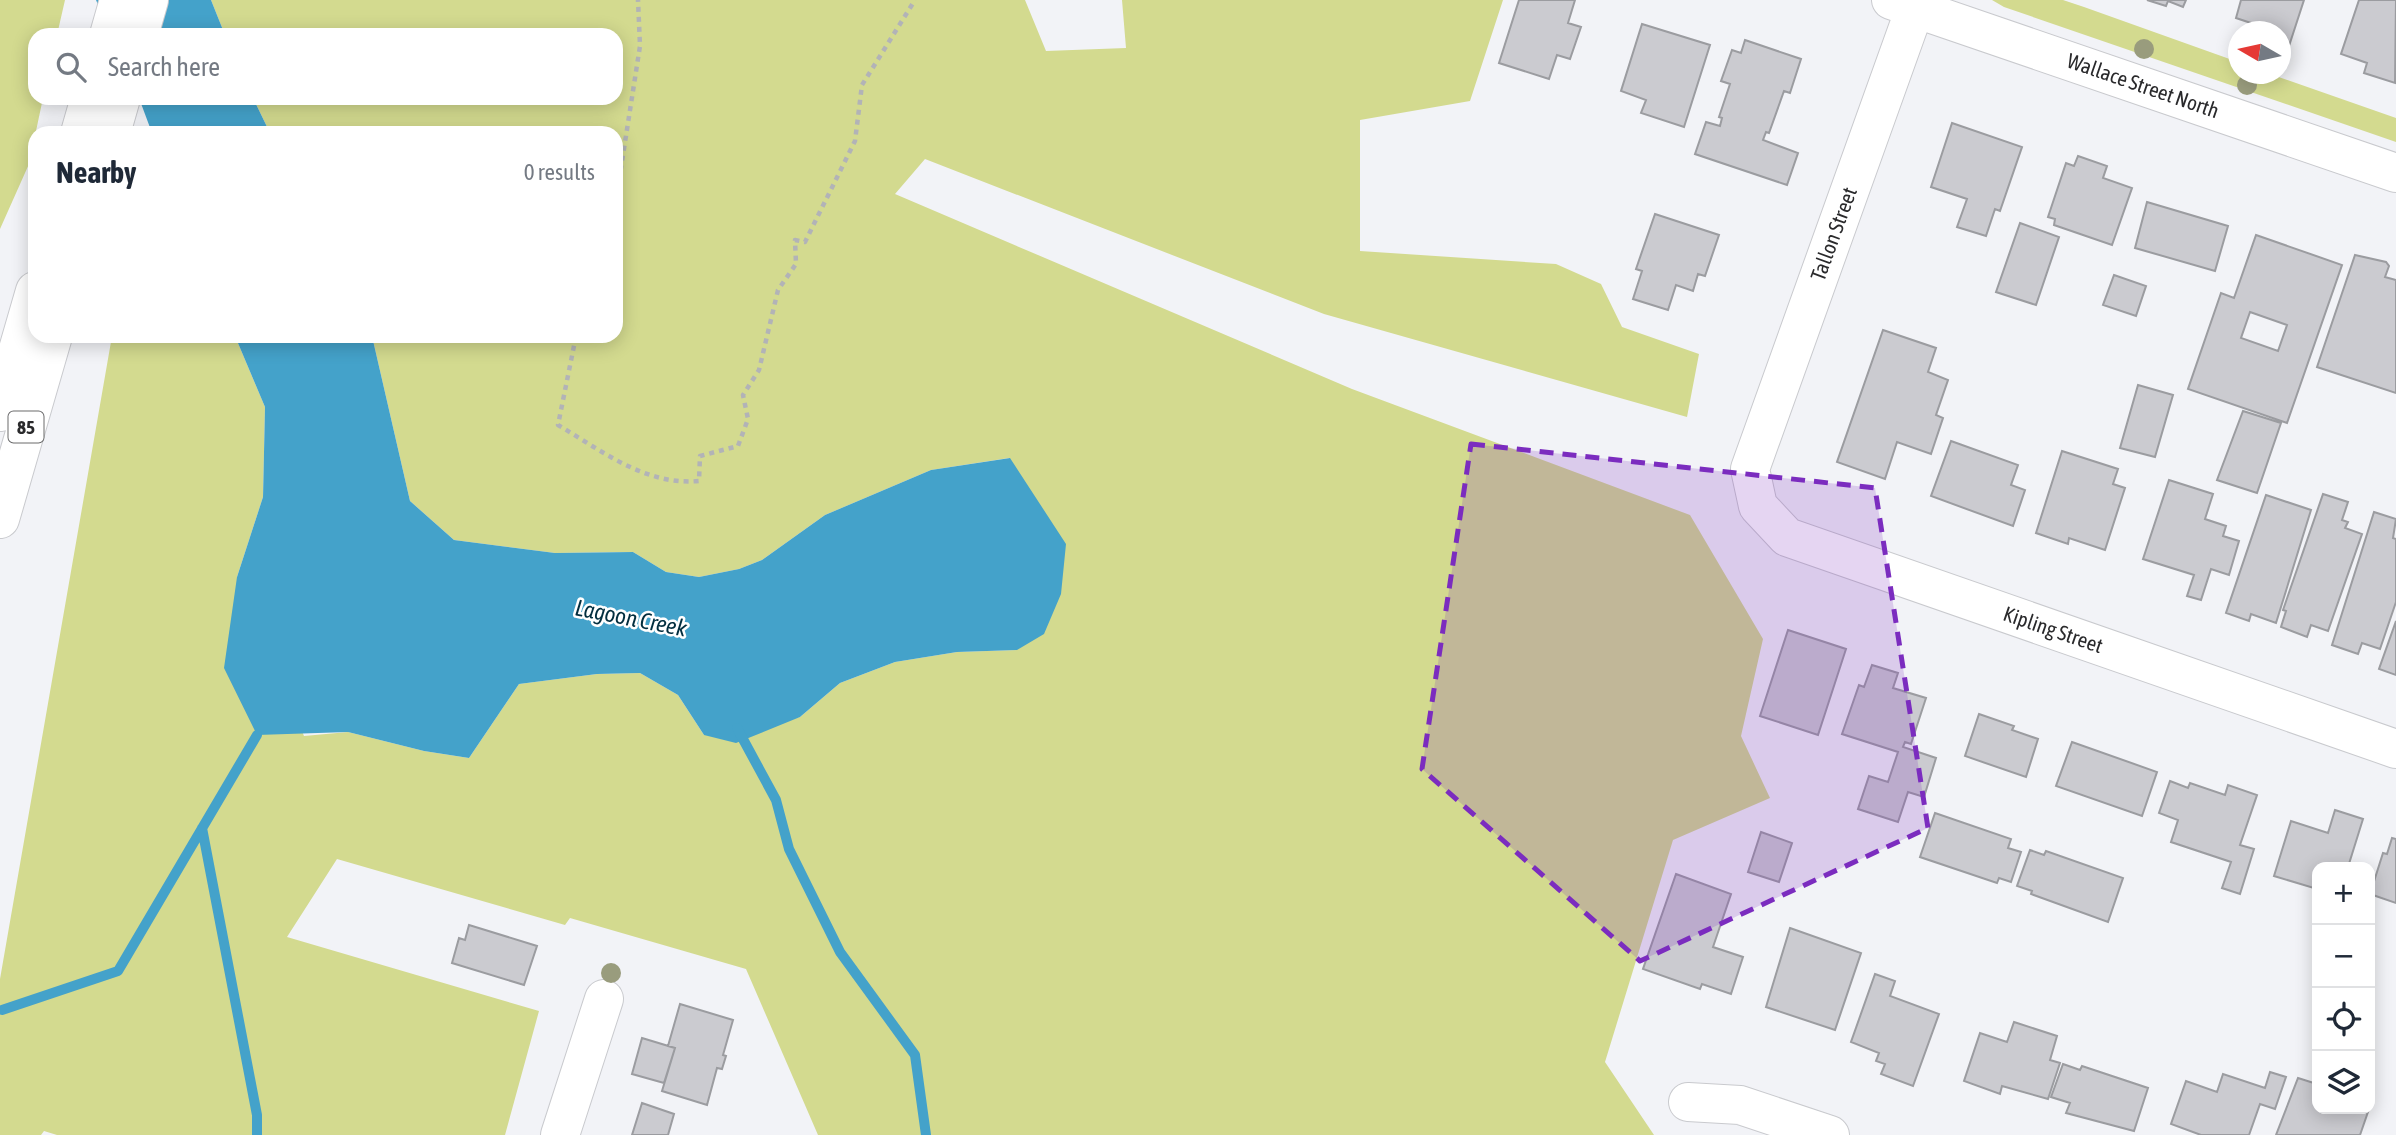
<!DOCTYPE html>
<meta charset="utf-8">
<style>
:root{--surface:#fff;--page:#f2f2f3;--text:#1f2937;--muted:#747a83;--line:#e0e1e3}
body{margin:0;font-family:"Asap Condensed",sans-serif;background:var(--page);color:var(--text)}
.controls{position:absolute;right:21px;bottom:21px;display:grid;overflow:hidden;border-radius:14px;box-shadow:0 4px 18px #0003}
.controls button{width:63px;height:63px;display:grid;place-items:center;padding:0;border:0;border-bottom:2px solid var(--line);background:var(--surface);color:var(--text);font:35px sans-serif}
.compass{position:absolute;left:2228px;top:21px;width:63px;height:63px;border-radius:50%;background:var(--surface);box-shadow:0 4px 18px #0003;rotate:279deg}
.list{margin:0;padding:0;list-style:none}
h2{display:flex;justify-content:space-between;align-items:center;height:91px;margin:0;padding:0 28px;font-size:30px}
h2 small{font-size:23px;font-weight:400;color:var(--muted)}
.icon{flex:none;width:38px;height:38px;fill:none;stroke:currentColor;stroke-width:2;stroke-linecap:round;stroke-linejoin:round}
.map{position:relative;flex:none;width:2396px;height:1135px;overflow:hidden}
.search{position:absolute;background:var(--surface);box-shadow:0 4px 18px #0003;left:28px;top:28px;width:595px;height:77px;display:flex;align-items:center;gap:18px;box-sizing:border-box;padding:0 24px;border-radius:21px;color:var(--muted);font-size:26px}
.panel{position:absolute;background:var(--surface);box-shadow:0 4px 18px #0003;left:28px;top:126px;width:595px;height:217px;border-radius:21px}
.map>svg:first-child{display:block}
.green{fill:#d3da8f}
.water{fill:#44a2ca}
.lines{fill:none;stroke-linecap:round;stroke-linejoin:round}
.stream{stroke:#44a2ca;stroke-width:10}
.building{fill:#cbcbd0;stroke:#9b9ca0;stroke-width:2;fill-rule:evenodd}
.minor-casing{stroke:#c9cace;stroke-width:40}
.highway-casing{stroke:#c9cace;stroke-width:40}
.path{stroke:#b2b3b7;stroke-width:4.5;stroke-dasharray:5 5;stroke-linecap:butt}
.minor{stroke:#fff;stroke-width:38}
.highway{stroke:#fff;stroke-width:38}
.tree{fill:#999c7d}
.marked{fill:#7b2cbf;fill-opacity:0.2;stroke:#7b2cbf;stroke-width:5;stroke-dasharray:14 9;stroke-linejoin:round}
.labels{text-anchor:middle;stroke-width:5;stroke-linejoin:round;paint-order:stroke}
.shield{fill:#fff;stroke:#6a6a6b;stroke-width:2}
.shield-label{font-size:19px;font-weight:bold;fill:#2a2a2c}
.street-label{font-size:21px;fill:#2a2a2c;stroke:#fff}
.water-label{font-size:23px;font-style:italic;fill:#022e3f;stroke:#fff}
</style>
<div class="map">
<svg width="2396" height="1135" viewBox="0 0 2396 1135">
<rect width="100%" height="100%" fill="#f2f3f7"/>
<path class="green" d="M0 0H65L57 35H35V98H43L29 164 0 229Z
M211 0H1025L1046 51 1126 48 1122 0H1503L1470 101 1360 120V251L1556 264 1601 284 1622 327 1699 354 1687 417 1324 314 925 159 895 194 1352 389 1690 515 1763 639 1741 736 1770 798 1673 840 1605 1062 1654 1135H818L746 969 570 918 565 925 337 859 287 937 539 1011 505 1135H57L44 1131 41 1135H0V979L112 336H235L265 407 263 497 237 577 304 736 348 732 424 751 469 758 519 684 597 674 640 673 678 695 704 735 800 717 840 683 895 662 957 652 1017 650 1009 458 931 470 825 515 762 560 739 569 699 577 666 572 633 552 555 553 454 540 410 501 372 336H616V133H270L253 98H616V35H225Z
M1992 0H2063L2084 7 2238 62V74H2270L2396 118V142L2004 7Z"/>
<path class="water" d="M96 0H211L225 35H111Z
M139 98H253L270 133H152Z
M235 336H372L410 501 454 540 555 553 633 552 666 572 699 577 739 569 762 560 825 515 931 470 1010 458 1066 544 1061 594 1044 634 1017 650 957 652 895 662 840 683 800 717 736 743 704 735 678 695 640 673 597 674 519 684 469 758 424 751 348 732 257 735 224 668 237 577 263 497 265 407Z"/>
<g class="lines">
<path class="stream" d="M737 728 776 800 789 849 840 952 915 1055 926 1135
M202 828 257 1115V1135
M2 1010 118 971 257 735"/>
</g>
<path class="building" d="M1519 0H1575L1568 23 1581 27 1570 59 1557 55 1549 79 1499 63Z
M2147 0H2186L2183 7 2168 1 2166 6Z
M2241 0H2304L2289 46 2280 43V32H2259L2260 26 2236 18Z
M2359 0H2396L2395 83 2364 73 2367 63 2341 54Z
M1642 24 1710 45 1684 127 1641 113 1646 100 1621 91Z
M1745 40 1801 59 1790 93 1784 91 1769 133 1766 132 1763 140 1798 153 1787 185 1695 154 1706 122 1720 126 1722 118 1719 117 1730 84 1721 81 1732 50 1741 53Z
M1952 123 2022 147 2000 211 1995 209 1986 236 1957 227 1967 199 1931 187Z
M2078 156 2107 166 2103 178 2132 188 2112 245 2054 225 2055 219 2048 217 2066 163 2074 166Z
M2147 202 2228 226 2215 271 2135 248Z
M1655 214 1719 235 1705 276 1698 274 1693 291 1676 285 1668 310 1633 299 1642 271 1636 269Z
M2020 223 2059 237 2036 305 1996 292Z
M2256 235 2342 265 2287 423 2188 389 2221 293 2234 298ZM2250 312 2287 325 2278 351 2241 338Z
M2355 255 2386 262 2389 266 2385 277 2396 280V393L2317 367Z
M2114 275 2146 286 2136 316 2103 305Z
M1883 330 1936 348 1928 372 1948 380 1936 415 1943 418 1931 454 1897 442 1885 479 1837 462Z
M2138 385 2173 395 2155 457 2120 448Z
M2243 411 2281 423 2257 493 2217 480Z
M1951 441 2018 465 2011 485 2025 490 2013 526 1931 496Z
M2062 451 2118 469 2113 484 2125 488 2105 550 2069 538 2068 544 2036 533Z
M2169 480 2213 494 2205 519 2226 526 2223 536 2239 541 2229 575 2211 569 2201 600 2187 596 2194 575 2143 559Z
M2323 494 2348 502 2342 520 2348 522 2345 528 2362 534 2328 631 2311 625 2307 637 2281 627 2286 611 2283 610Z
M2266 495 2311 510 2276 623 2251 614 2249 621 2226 613Z
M2374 512 2396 519 2393 538 2396 539V602L2380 649 2362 643 2358 654 2332 645Z
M2396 621V675L2379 669Z
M1788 630 1846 649 1818 735 1760 716Z
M1872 665 1898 673 1893 688 1926 698 1911 744 1905 742 1903 747 1936 758 1924 797 1908 792 1898 822 1858 809 1869 776 1888 782 1898 752 1842 734 1859 685 1864 687Z
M1979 714 2014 726 2012 730 2038 739 2026 777 1965 756Z
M2072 742 2157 772 2142 816 2056 786Z
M2170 781 2188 788 2190 783 2225 795 2228 785 2257 795 2240 845 2254 849 2240 894 2222 888 2231 862 2171 842 2178 820 2159 813Z
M2335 810 2363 819 2348 867H2317V889L2274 876 2291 821 2328 833Z
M1935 813 2011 839 2008 848 2021 852 2011 882 1999 878 1997 883 1920 857Z
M1761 832 1792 843 1779 882 1748 872Z
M2392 838 2396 839V903L2370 894 2383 853 2387 854Z
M2030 850 2044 855 2046 851 2123 878 2108 922 2031 894 2032 891 2017 886Z
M1676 874 1731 894 1713 947 1743 957 1731 994 1702 984 1700 989 1643 969Z
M469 925 537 946 524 985 452 963 459 938 465 940Z
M1790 928 1861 953 1835 1030 1766 1007Z
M1875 974 1895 981 1890 996 1939 1014 1913 1086 1881 1074 1885 1064 1876 1061 1879 1053 1851 1042Z
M680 1004 733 1020 723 1055 726 1056 722 1069 717 1068 707 1105 662 1091 675 1048 668 1046Z
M2014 1022 2057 1036 2050 1060 2060 1063 2048 1099 2002 1086 2000 1094 1964 1081 1980 1033 2007 1042Z
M642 1038 675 1048 664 1083 632 1074Z
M2063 1064 2080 1070 2082 1066 2148 1088 2134 1131 2066 1113 2070 1103 2051 1097Z
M2270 1072 2286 1077 2275 1109 2260 1104 2249 1135H2201L2171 1124 2186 1081 2217 1092 2223 1074 2265 1088Z
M2298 1078 2317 1084V1109H2369L2360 1135H2276Z
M642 1103 674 1114 668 1135H632Z"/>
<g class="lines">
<g class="minor-casing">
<path id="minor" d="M1891 0 2396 173
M1918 0 1750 469 1758 506 1787 537 2396 749
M1688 1102 1740 1105 1830 1135
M560 1135 604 999"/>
</g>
<g class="highway-casing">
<path id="highway" d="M109 35 119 0
M139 35 149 0
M80 133 90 98
M111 133 121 98
M0 412 35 291
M0 519 53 336"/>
</g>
<path class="path" d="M616 200 640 46 638 0
M576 336 558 425C602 451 646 486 699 481L700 456 738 446 748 419 743 395 759 370 778 290 796 264 795 240 805 242 855 141 862 85 915 0"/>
<use href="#minor" class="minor"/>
<use href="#highway" class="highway"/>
</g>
<g class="tree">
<circle cx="2144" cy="49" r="10"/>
<circle cx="2247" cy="85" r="10"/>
<circle cx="611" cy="973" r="10"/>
</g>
<path class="marked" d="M1471 444 1875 488 1928 828 1640 961 1422 769Z"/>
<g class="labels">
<rect class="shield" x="8.5" y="411.5" width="35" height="31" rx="5"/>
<g class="shield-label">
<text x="26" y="434">85</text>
</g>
<g class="street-label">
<text transform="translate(2143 86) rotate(19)" y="7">Wallace Street North</text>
<text transform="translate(1834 234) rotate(-70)" y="7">Tallon Street</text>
<text transform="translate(2053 630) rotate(19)" y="7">Kipling Street</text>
</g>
<g class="water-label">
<text transform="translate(631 618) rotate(11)" y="8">Lagoon Creek</text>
</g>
</g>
</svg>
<div class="controls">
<button>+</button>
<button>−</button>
<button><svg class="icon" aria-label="locate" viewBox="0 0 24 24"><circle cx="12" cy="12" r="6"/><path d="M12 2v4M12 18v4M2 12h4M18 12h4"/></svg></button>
<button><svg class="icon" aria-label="layers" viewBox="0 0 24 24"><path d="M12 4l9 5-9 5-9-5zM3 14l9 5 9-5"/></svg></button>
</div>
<svg class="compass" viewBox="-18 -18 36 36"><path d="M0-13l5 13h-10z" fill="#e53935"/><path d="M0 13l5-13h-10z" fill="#747a83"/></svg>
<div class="search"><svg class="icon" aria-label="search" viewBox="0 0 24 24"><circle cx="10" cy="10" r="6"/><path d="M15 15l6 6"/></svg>Search here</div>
<section class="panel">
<h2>Nearby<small>0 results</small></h2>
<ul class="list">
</ul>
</section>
</div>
